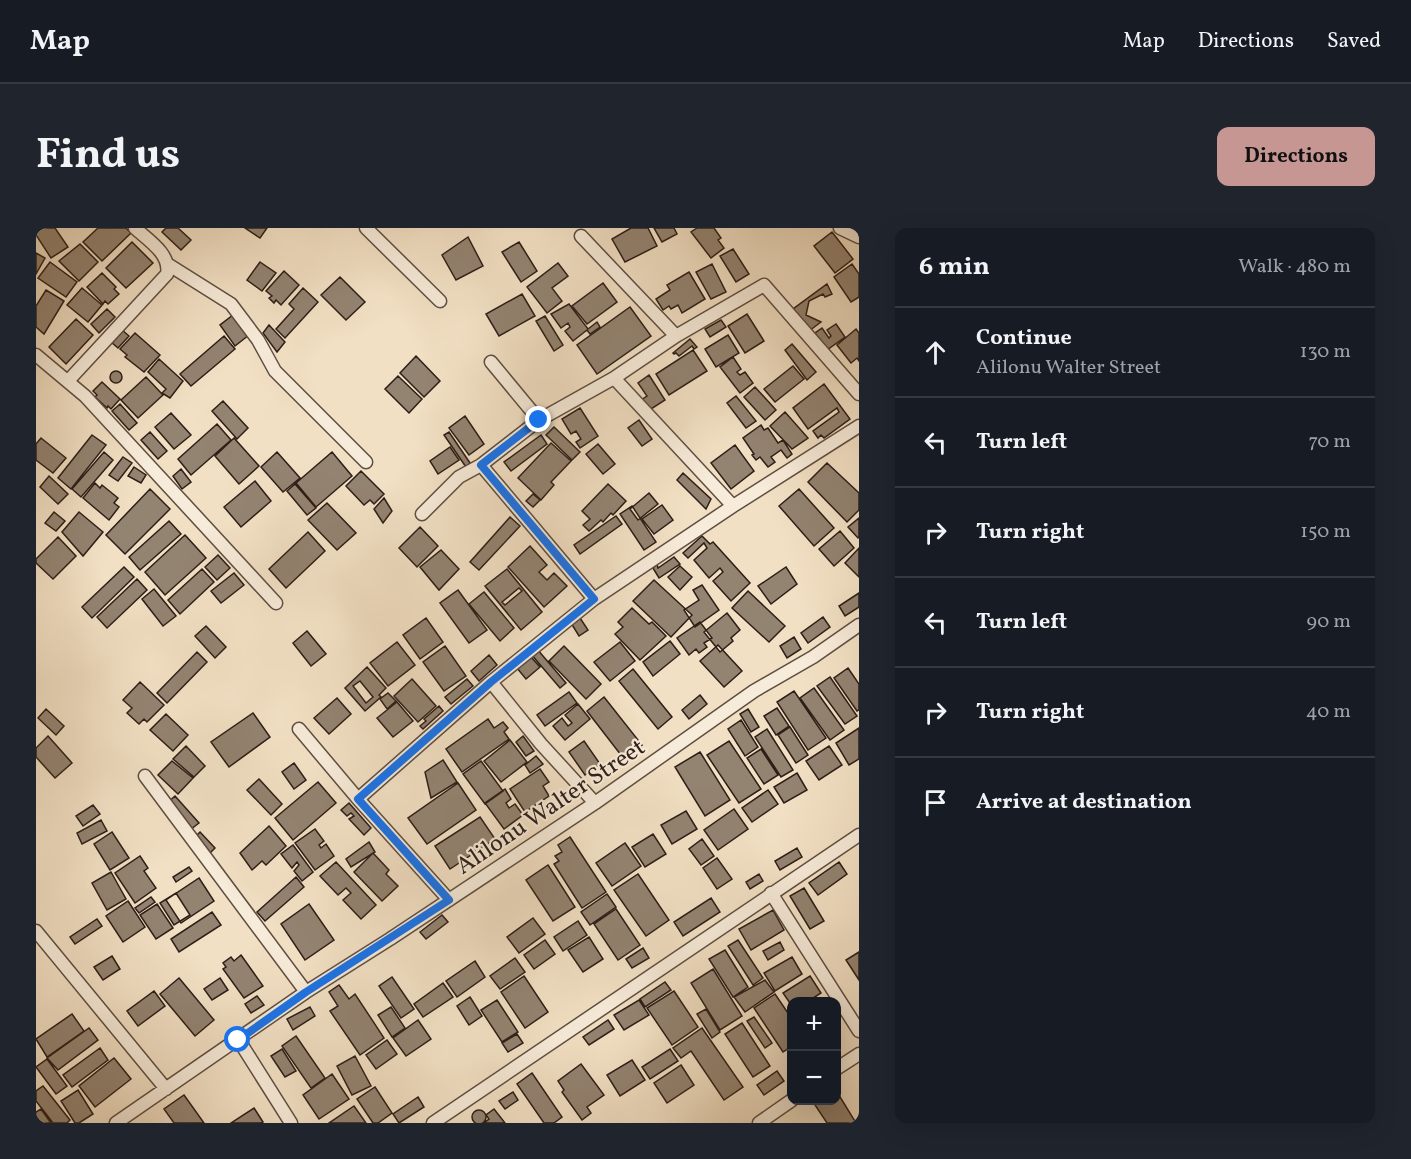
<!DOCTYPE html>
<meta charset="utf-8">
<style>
:root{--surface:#171b24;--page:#20242c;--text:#f1f3f6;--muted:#9ea1a6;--line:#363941;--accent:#c59692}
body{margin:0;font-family:Vollkorn,serif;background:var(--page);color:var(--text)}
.controls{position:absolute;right:18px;bottom:18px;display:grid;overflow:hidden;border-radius:12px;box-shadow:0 6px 24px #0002}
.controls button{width:54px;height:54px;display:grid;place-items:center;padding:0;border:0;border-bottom:2px solid var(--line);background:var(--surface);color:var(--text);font:30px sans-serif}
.stop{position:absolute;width:18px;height:18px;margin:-14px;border:4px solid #1a73e8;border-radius:50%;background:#fff}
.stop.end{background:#1a73e8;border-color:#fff;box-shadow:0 2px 6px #0008}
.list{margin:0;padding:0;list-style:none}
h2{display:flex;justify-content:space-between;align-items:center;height:78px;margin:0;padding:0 24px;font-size:26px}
h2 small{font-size:20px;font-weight:400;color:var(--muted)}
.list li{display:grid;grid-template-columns:39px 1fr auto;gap:18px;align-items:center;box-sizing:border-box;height:90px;padding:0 24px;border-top:2px solid var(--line)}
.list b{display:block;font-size:22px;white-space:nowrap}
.list p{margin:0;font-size:20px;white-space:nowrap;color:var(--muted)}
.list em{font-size:20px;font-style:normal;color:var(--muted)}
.icon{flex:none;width:33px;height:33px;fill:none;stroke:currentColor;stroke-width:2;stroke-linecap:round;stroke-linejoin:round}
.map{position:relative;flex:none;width:823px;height:895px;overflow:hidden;border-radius:12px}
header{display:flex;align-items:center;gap:36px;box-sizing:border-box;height:84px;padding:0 30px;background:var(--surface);border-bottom:2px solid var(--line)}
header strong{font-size:28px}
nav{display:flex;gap:33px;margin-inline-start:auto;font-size:21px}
.intro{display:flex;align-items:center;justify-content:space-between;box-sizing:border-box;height:144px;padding:0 36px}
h1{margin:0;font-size:42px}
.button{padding:15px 27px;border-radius:12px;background:var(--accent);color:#111;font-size:21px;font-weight:700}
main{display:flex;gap:36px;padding:0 36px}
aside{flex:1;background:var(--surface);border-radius:12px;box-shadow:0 6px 24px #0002}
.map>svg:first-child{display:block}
.building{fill:#938371;stroke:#2d1e17;stroke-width:1.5;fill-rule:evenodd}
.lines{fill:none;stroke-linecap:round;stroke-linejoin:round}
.minor-casing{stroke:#5e4e42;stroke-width:15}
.minor{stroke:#f7ebd9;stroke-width:12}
.route{stroke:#1a73e8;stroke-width:8}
.labels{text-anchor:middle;stroke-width:4.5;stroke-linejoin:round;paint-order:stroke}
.street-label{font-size:24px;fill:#2d1e17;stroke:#f7ebd9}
</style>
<header>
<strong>Map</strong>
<nav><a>Map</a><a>Directions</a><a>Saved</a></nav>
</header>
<div class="intro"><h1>Find us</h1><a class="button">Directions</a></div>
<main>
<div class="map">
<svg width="823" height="895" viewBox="0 0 823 895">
<rect width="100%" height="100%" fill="#f2e0c4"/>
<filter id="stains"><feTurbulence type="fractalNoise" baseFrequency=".00333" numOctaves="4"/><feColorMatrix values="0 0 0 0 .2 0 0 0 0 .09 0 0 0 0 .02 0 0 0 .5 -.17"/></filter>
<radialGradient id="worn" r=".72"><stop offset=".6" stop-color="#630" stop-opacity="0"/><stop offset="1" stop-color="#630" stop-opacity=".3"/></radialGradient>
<path class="building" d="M6 0H19L32 19 15 30 0 7V4Z
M62 0H90L95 5 66 33 47 14Z
M130 0H142L155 12 145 22 126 4Z
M209 0H231L224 10Z
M595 0H612L621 18 589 34 576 11Z
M618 0H638L641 6 626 14Z
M661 0H678L685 10 682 12 688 20 675 30 655 4Z
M796 4 817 31 799 45 778 18Z
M432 9 447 38 420 52 406 27Z
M96 14 117 35 90 60 70 40Z
M483 14 501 43 485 54 466 24Z
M44 16 62 34 43 53 23 33Z
M697 21 713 46 700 54 684 28Z
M0 25 9 30 0 46Z
M14 34 41 54 30 69 2 50Z
M224 34 240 45 226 63 211 52Z
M522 35 532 48 516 60 526 73 511 85 491 59Z
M676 36 690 64 675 71 660 44Z
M816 36 823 46V69L815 74 798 49Z
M248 43 263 57 245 77 240 72 238 75 233 70 236 68 230 63Z
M653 44 669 71 646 85 642 77 635 81 633 78 627 82 620 71 634 62 631 57Z
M66 45 80 59 78 61 83 66 72 76 69 73 67 76 51 59Z
M304 49 329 74 310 92 285 67Z
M567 55 581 74 551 96 536 78Z
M791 56 796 66 789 69 787 66 773 73 770 87 785 94 773 103 757 81Z
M46 60 66 77 52 94 31 77Z
M267 60 282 74 249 110 240 101 258 81 253 76Z
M10 62 28 73 8 106 0 99V78Z
M486 66 499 88 463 108 450 86Z
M533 76 552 101 561 94 564 99 554 106 551 102 537 113 529 103 534 99 532 95 525 100 515 86Z
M594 79 615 108 561 146 541 117Z
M71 81 79 89 63 105 55 96Z
M711 86 728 113 709 125 692 98Z
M197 87 213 107 199 118 184 97Z
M509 88 527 117 518 123 500 93Z
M40 91 57 107 30 136 13 119Z
M685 92 690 99 674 109 669 101Z
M800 96 809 109 791 122 779 105 786 100 793 110 795 108 791 102Z
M233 97 249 114 241 124 227 105Z
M820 101 823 105V133L821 130 815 135 801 117Z
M86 102 93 108 82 120 75 114Z
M99 105 124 127 108 144 89 129 91 127 84 121Z
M692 107 703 125 680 139 669 121Z
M188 108 199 121 155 158 144 146Z
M654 111 661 119 658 121 656 118 643 128 640 125 638 126 637 125Z
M756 116 780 144 771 152 749 122Z
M657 122 671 143 633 167 620 146Z
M380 128 404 153 388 169 364 145Z
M697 129 705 141 701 144 704 147 709 144 717 155 704 165 684 139Z
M123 131 147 153 134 170 126 165 130 161 112 144Z
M757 138 768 151 739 174 728 161Z
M74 149a6 6 0 1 1 12 0a6 6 0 1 1-12 0Z
M613 147 629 172 612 183 605 172 611 168 602 155Z
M362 148 386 171 373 185 349 161Z
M110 149 127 167 102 190 85 172Z
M66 154 84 171 75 181 72 178 71 180 59 169 61 167 57 163Z
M788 156 814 191 788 210 785 207 782 210 777 203 803 184 801 180 772 201 757 180Z
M719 159 740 182 729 192 708 169Z
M700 168 720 193 710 200 691 175Z
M187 173 212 200 201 211 176 183Z
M84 176 101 195 93 202 76 183Z
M544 180 562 208 544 220 540 214 545 211 540 203 535 206 526 191Z
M749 184 772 210 756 221 734 198Z
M135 185 155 207 138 221 119 199Z
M429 188 448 216 433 227 413 200Z
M603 192 616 211 606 218 592 200Z
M181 196 195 212 155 247 142 231Z
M725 197 728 202 732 200 742 215 747 212 756 226 751 230 745 222 735 229 739 234 732 239 724 229 720 232 716 227 718 226 707 210Z
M518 199 544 224 536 232 510 207Z
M114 204 131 223 122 231 105 212Z
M413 204 434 235 430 239 408 207Z
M56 207 70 217 35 261 22 250Z
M505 207 511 216 475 243 468 234Z
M5 210 30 230 17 245 0 232V216Z
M198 210 223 238 203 256 179 228Z
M515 215 535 233 515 254 518 257 505 272 482 250Z
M562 216 579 236 567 246 550 226Z
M699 217 718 243 695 261 675 235Z
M414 219 423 232 402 246 394 233Z
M68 224 77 232 45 269 36 261Z
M241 224 264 250 247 264 225 239Z
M296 224 316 248 280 279 260 255Z
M87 229 96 235 82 253 73 247Z
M791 235 823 265V282L811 294 772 254Z
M98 239 110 247 105 255 92 248Z
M145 241 155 254 146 261 137 248Z
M325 243 348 266 338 276 334 272 328 277 310 258Z
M647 245 675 271 670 281 641 252Z
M13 248 32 266 22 276 4 259Z
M219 253 235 273 205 299 188 279Z
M59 255 64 260 66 257 82 270 78 275 83 279 73 292 47 270Z
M259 256 280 280 271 287 251 263Z
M572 256 590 273 577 287 575 285 567 294 565 292 553 303 547 297 554 291 546 283Z
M114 261 134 281 89 326 70 307Z
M763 261 798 300 778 318 743 278Z
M613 265 622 276 602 292 594 281Z
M497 266 504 272 497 279 490 273Z
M348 270 356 283 347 295 338 281Z
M291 275 320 305 301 322 272 292Z
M626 277 637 292 618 306 606 291Z
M596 278 620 314 608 322 584 286Z
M18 284 29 293 20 303 9 295Z
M43 284 67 304 47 328 26 304Z
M580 288 586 296 544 326 538 317Z
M474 289 484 298 443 342 434 334Z
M823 290V309L822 310 812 299Z
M133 293 145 306 104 342 93 329Z
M384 299 402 318 381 339 363 320Z
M804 303 818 320 798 338 783 321Z
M272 304 289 323 250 360 233 341Z
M149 307 170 330 129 367 109 344Z
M666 308 674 316 677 314 714 355 695 373 677 353 687 344 684 340 673 350 658 332 671 320 668 315 652 330 647 325Z
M22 309 40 328 17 351 0 335V331Z
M494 318 511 337 503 344 511 352 518 345 531 358 508 379 472 339Z
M823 320V349L809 335Z
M405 322 423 341 403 362 384 339Z
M182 327 194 340 181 352 169 339Z
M638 329 644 336 623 350 617 340 621 336 622 340Z
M644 338 656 349 644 362 632 349Z
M88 339 98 349 56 390 46 379Z
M750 339 761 356 735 376 722 358Z
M166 341 178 354 144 386 132 372Z
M471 341 506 384 485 402 449 358ZM483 360 486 363 469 377 466 374Z
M198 345 208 357 185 375 175 363Z
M101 351 111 362 71 400 61 389Z
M618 352 656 387 635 409 597 373Z
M666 357 683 382 659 399 648 382 663 372 657 362Z
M118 361 140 388 127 398 106 371Z
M422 362 451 402 433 415 404 375Z
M712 363 749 398 733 414 696 380Z
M448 364 478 400 464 413 433 376Z
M823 365V379L809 388 803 378Z
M596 380 613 396 616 394 630 408 604 432 579 406 587 399 582 394Z
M691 385 704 402 695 410 697 413 684 424 668 404Z
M787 389 794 399 772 415 765 405Z
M390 390 407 414 384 431 367 407Z
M544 390 552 402 543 408 535 395Z
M664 394 676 410 668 415 671 419 663 425 660 421 653 427 641 410Z
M170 398 190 419 179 430 159 408Z
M271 403 290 426 275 438 257 415Z
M758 409 765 421 751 430 744 418Z
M634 413 644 426 617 448 607 434Z
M361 414 379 437 352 458 334 435Z
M584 414 599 433 574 453 558 434Z
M682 417 706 443 688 459 664 433Z
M409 418 430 448 408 463 387 434Z
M528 418 565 456 550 471 513 433Z
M501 421 530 455 524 460 495 426Z
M161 424 171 434 131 475 121 465Z
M453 427 461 437 443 453 435 443Z
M494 428 504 439 490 451 481 440Z
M331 439 350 460 343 467 345 469 329 483 309 460ZM324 453 337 469 330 475 317 458Z
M812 440 823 456V482L821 483 798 450Z
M597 441 636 489 622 501 583 453Z
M794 449 821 488 809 496 781 458Z
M376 451 400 478 382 494 358 468Z
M431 451 437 458 415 476 409 469Z
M104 454 128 477 111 494 108 491 103 496 91 485 96 480 87 472Z
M778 460 808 502 794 512 764 470Z
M758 463 790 510 772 522 741 474Z
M533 464 541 475 509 498 501 487Z
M352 465 360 473 351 481 344 471Z
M664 467 671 476 653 491 646 482Z
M568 469 606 517 588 531 551 483Z
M301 470 315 486 293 506 278 490Z
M361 474 377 493 357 509 341 490Z
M542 476 554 491 529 512 517 498 526 490 532 498 536 495 529 487Z
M403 478 407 483 387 501 384 498 390 493 388 491Z
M741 480 753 498 740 507 728 488Z
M10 481 28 498 20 507 2 490Z
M712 481 723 499 715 504 704 486Z
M217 485 234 509 193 539 175 514Z
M130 486 152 507 137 523 114 502Z
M452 491 458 500 467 494 472 500 468 504 473 511 426 544 410 521Z
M705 492 722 519 709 528 692 501Z
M754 499 772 527 760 535 742 507Z
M823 500V531L813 537 800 515Z
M731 501 757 542 745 549 719 509Z
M12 508 36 535 19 550 0 529V520Z
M487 508 498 523 490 528 480 514Z
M474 512 491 534 465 554 448 533Z
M548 513 564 536 549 547 533 524Z
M693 513 725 561 703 575 671 527Z
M150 518 169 538 158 549 137 531Z
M793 518 806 537 783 552 770 533Z
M725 521 742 547 728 556 711 530Z
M664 524 694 572 669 588 639 539Z
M500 528 507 536 494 545 489 537Z
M407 532 421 554 395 570 389 544Z
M136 533 157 550 142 566 122 547Z
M445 533 467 563 449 576 427 546Z
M258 535 270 552 258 561 246 544Z
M504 541 513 554 507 558 513 568 489 584 474 561Z
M761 545 771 562 748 575 738 559Z
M223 551 246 576 235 587 211 562Z
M282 554 300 575 257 612 239 590Z
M422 555 440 582 391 616 372 590Z
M469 561 475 571 470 575 473 580 479 576 487 587 468 601 449 575Z
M732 562 742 576 716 594 706 580Z
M139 568 163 595 154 602 131 575Z
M313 575 335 600 328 607 313 591 318 588 315 585 311 588 305 582Z
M57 577 64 586 47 598 40 588Z
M698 581 712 601 682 622 668 602Z
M650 583 661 601 636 616 625 597Z
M444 589 459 611 414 641 399 618Z
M65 592 71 603 46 616 41 605Z
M233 598 250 618 230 637 226 633 216 642 204 625Z
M279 601 288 613 283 617 285 620 290 616 298 628 279 642 259 615Z
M76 604 93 630 74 642 58 616Z
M164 604 179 620 173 626 158 610Z
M617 606 630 626 609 639 596 619Z
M534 609 570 664 546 680 518 636 523 633 519 628 526 624 522 617Z
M666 611 678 628 665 637 653 621Z
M333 614 339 624 315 639 310 631Z
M589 615 605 638 576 658 560 635Z
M257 617 277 644 266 653 258 643 263 637 261 634 256 640 245 626Z
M761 620 766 629 744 642 739 633Z
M337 625 353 642 350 646 362 658 346 673 318 644Z
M104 628 112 640 108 643 120 660 99 675 79 645Z
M681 630 696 651 681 661 667 640Z
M300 634 340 677 325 691 307 672 315 665 310 660 302 667 284 648Z
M803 634 811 646 782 667 773 655Z
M512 637 539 679 517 693 490 652Z
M153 639 156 643 140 654 137 649Z
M75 644 90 671 71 682 56 655Z
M602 646 633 692 610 708 578 662Z
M723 646 727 653 714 661 710 654Z
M260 649 268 659 229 693 221 684Z
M163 650 178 673 145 695 130 672Z
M768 660 788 693 774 701 754 668Z
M140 665 154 687 138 697 124 675Z
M571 666 580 679 554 697 545 684Z
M115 669 119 674 103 685 99 680Z
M675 670 684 684 647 708 638 694Z
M92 673 109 699 87 714 70 688Z
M121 676 137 700 120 711 104 687Z
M273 676 298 712 269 732 245 696Z
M580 681 604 717 582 732 558 696Z
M737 682 748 702 715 722 703 701Z
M176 684 185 697 143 724 135 711Z
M406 687 412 694 390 711 384 704Z
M497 690 509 706 483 725 471 709Z
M61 691 66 698 39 716 34 709Z
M542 693 551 707 527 723 518 709Z
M553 709 567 731 547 744 532 722Z
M509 712 519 726 498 741 488 727Z
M702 712 727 750 717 757 692 718Z
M744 714 748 722 732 732 727 723Z
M607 720 613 730 596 740 590 731Z
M689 722 712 759 697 769 673 731Z
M823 724V752L810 732Z
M205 727 227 758 208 770 187 741 190 739 187 735 195 729 198 733Z
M76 728 84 741 67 752 58 739Z
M756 729 766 746 739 763 728 745Z
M479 730 489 744 464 761 454 748Z
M439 733 449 749 421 769 410 753Z
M677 741 706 788 684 802 655 755Z
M488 748 512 784 489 800 465 764Z
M774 748 785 765 771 774H756V778L747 765Z
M356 749 378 781 365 790 343 758Z
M143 750 178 792 159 808 124 766Z
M184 750 192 762 176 772 168 761Z
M729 752 738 764 709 784 698 769Z
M629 754 635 762 609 779 604 771Z
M407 755 417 769 387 789 378 776Z
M303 757 313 771 319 766 348 810 324 827 294 783 302 778 293 764Z
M118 763 129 778 102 798 91 783Z
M638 763 662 799 636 817 611 780Z
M739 766 756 791V818L747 824 718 780Z
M221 768 228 777 215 785 209 776Z
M434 769 446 788 433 797 421 778Z
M461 772 482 804 466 814 445 782Z
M603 772 613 787 588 802 578 787Z
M274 779 279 788 257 802 251 791Z
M355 779 369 800 356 809 342 787Z
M670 781 684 804 676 810 661 786Z
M36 786 48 803 11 829 0 811Z
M718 789 736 815 729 820 711 793Z
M382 792 395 811 370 828 357 810Z
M572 792 578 801 553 817 547 809Z
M706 795 734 838 717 849 689 806Z
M53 800 62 812 22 842 11 830Z
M666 800 707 859 688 872 655 823 645 830 637 820Z
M481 806 487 815 472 824 466 815Z
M260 808 289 850 275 860 246 818Z
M351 812 361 826 340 841 330 827Z
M64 820 72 832 36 859 27 847Z
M246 821 260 843 249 849 235 828Z
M634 821 642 833 614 851 606 839Z
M319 828 335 858 316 867 301 838Z
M78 830 95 851 59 879 43 858Z
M11 831 31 858 20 866 0 839Z
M596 832 609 852 584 868 571 847Z
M545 836 568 867 551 879 555 885 546 892 526 864 528 862 522 853Z
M645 837 658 857 631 875 618 855Z
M741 843 748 853 728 867 721 857Z
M496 845 526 889 518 895H508L481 856Z
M296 846 313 871 283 891 267 867Z
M7 858 34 892 31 895H17L0 873V863Z
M339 859 356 885 342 895H337L321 871Z
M42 862 57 886 43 895H39L25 873Z
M477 864 482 872 469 881 463 873Z
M801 864 820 895H791L779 877 786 872H800Z
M148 867 168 895H138L128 881Z
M382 869 388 879 363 895 357 886Z
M318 878 330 895H293Z
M218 880 227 894 225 895H195Z
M5 881 15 895H5L0 888V884Z
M458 881 469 895H448L453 891 450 887Z
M436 889a7 7 0 1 1 14 0a7 7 0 1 1-14 0Z"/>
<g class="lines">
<g class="minor-casing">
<path id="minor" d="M330 0 404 73
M804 0 823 9
M545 8 640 108 578 150 697 278
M133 37 195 76 222 112 239 143 330 234
M640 108 728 57 823 166
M0 127 49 168 240 375
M455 134 503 192
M32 153 131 46C135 26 112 12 99 0
M445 237 558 371
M386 286 423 249 445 237 503 192 578 150
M455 454 505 516 559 575
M263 501 322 571
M109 548 270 764
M735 665 823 803
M413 672 322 571 455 454 558 371 697 278 823 198
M0 703 130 861
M202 811 255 895
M800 841 823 826
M80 895 270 764 354 711 559 575 718 463 777 429 823 397
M397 895 823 607
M723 895 756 872"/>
</g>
<use href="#minor" class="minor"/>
</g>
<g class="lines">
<path class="route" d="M202 812 270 764 413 672 322 571 455 454 558 371 445 237 503 192"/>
</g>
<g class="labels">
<g class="street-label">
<text transform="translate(514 578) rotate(-34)" y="8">Alilonu Walter Street</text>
</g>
</g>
<rect width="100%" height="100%" filter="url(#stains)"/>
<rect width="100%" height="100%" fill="url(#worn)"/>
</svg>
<div class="controls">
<button>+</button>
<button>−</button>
</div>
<div class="stop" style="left:202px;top:812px"></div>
<div class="stop end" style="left:503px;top:192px"></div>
</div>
<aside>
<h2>6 min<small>Walk · 480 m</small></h2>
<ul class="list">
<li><svg class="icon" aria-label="ahead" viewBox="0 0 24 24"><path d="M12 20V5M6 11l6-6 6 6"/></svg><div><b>Continue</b><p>Alilonu Walter Street</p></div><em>130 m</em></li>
<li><svg class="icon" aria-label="left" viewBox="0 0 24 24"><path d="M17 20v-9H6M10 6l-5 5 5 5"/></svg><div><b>Turn left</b></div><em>70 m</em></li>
<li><svg class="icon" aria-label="right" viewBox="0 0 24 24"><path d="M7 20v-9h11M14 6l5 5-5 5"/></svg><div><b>Turn right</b></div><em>150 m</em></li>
<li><svg class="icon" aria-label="left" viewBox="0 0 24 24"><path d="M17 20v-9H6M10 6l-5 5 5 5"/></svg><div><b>Turn left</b></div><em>90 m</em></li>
<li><svg class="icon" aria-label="right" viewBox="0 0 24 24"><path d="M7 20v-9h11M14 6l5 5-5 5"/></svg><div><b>Turn right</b></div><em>40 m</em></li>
<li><svg class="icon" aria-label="arrive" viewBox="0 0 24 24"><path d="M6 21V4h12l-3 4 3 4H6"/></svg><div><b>Arrive at destination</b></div></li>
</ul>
</aside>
</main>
